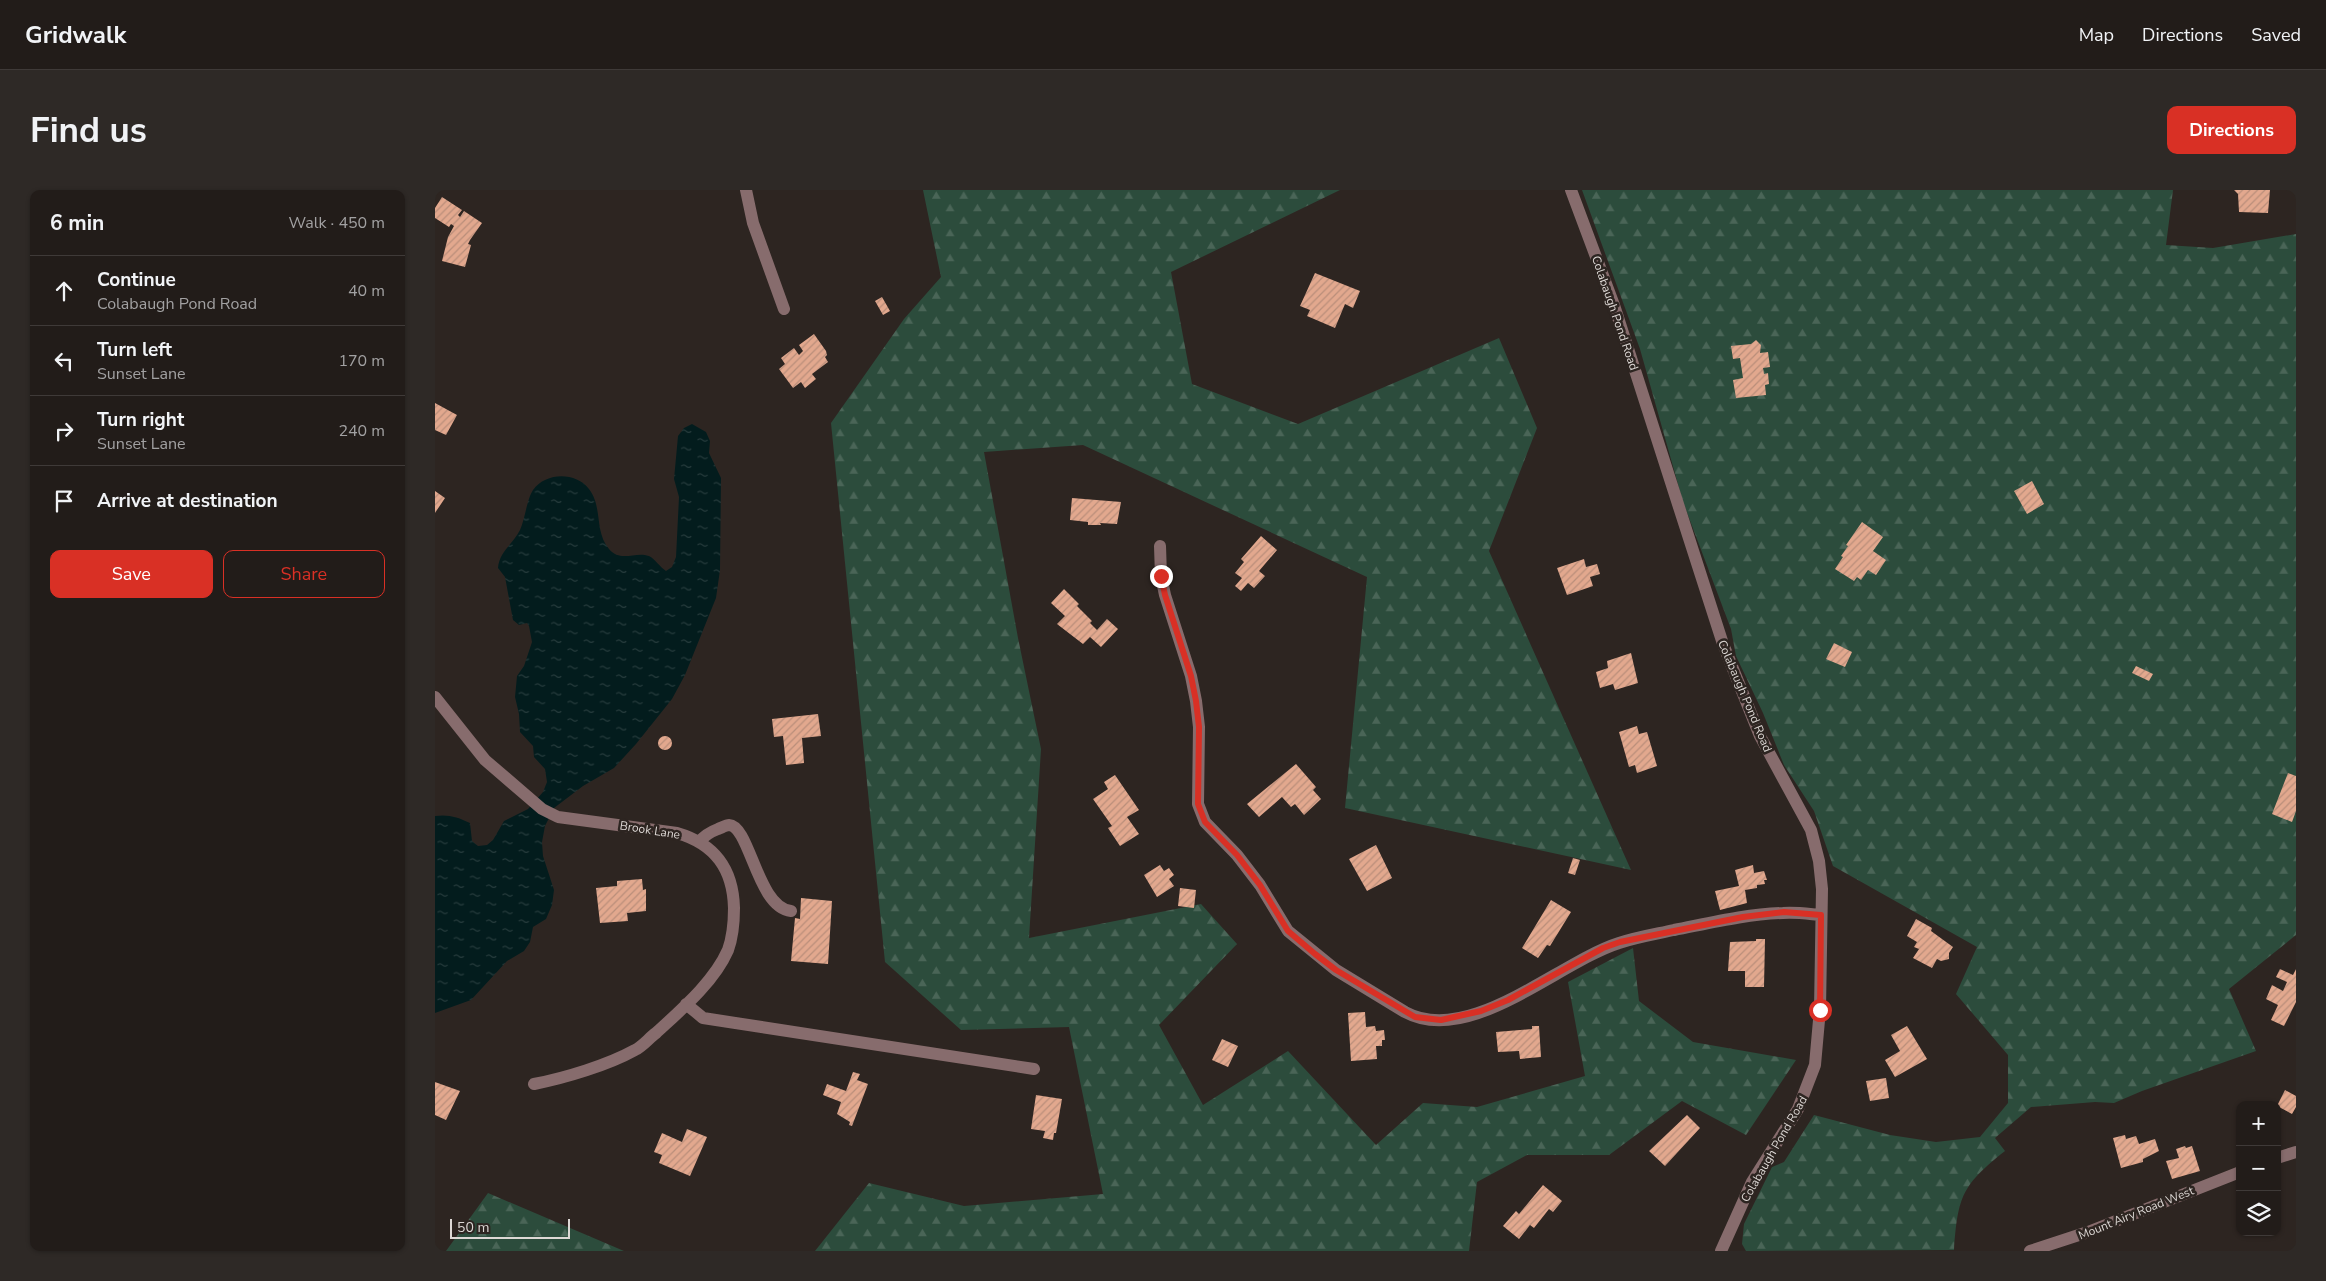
<!DOCTYPE html>
<meta charset="utf-8">
<style>
:root{--surface:#221c19;--page:#2e2926;--text:#f1f3f6;--muted:#a2a1a2;--line:#3f3a38;--accent:#d93025}
body{margin:0;font-family:"Nunito Sans",sans-serif;background:var(--page);color:var(--text)}
.controls{position:absolute;right:15px;bottom:15px;display:grid;overflow:hidden;border-radius:10px;box-shadow:0 1px 4px #0004}
.controls button{width:45px;height:45px;display:grid;place-items:center;padding:0;border:0;border-bottom:1px solid var(--line);background:var(--surface);color:var(--text);font:25px sans-serif}
.scale{position:absolute;left:15px;bottom:12px;width:120px;box-sizing:border-box;padding-left:5px;border:2px solid #ddd8d5;border-top:0;font-size:14px;line-height:18px;white-space:nowrap;color:#ddd8d5;-webkit-text-stroke:4px #2d2521;paint-order:stroke}
.stop{position:absolute;width:15px;height:15px;margin:-11px;border:4px solid #d93025;border-radius:50%;background:#fff}
.stop.end{background:#d93025;border-color:#fff;box-shadow:0 1px 5px #0008}
.list{margin:0;padding:0;list-style:none}
h2{display:flex;justify-content:space-between;align-items:center;height:65px;margin:0;padding:0 20px;font-size:21px}
h2 small{font-size:16px;font-weight:400;color:var(--muted)}
.list li{display:grid;grid-template-columns:32px 1fr auto;gap:15px;align-items:center;box-sizing:border-box;height:70px;padding:0 20px;border-top:1px solid var(--line)}
.list b{display:block;font-size:19px;white-space:nowrap}
.list p{margin:0;font-size:16px;white-space:nowrap;color:var(--muted)}
.list em{font-size:16px;font-style:normal;color:var(--muted)}
.actions{display:flex;gap:10px;padding:15px 20px}
.actions a{flex:1;padding:11px 0;border:1px solid var(--accent);border-radius:10px;text-align:center;font-size:18px;color:var(--accent)}
.actions .main{background:var(--accent);color:#fff}
.icon{flex:none;width:28px;height:28px;fill:none;stroke:currentColor;stroke-width:2;stroke-linecap:round;stroke-linejoin:round}
.map{position:relative;flex:none;width:1861px;height:1061px;overflow:hidden;border-radius:10px}
header{display:flex;align-items:center;gap:30px;box-sizing:border-box;height:70px;padding:0 25px;background:var(--surface);border-bottom:1px solid var(--line)}
header strong{font-size:24px}
nav{display:flex;gap:28px;margin-inline-start:auto;font-size:18px}
.intro{display:flex;align-items:center;justify-content:space-between;box-sizing:border-box;height:120px;padding:0 30px}
h1{margin:0;font-size:35px}
.button{padding:12px 22px;border-radius:10px;background:var(--accent);color:#fff;font-size:18px;font-weight:700}
main{display:flex;gap:30px;padding:0 30px}
aside{flex:1;background:var(--surface);border-radius:10px;box-shadow:0 1px 4px #0004}
.map>svg:first-child{display:block}
.forest{fill:url(#forest-firs)}
.water{fill:url(#water-ripples)}
.building{fill:url(#building-hatch)}
.lines{fill:none;stroke-linecap:round;stroke-linejoin:round}
.minor{stroke:#876c6d;stroke-width:12}
.route{stroke:#d93025;stroke-width:6}
.labels{text-anchor:middle;stroke-width:5;stroke-linejoin:round;paint-order:stroke}
.street-label{font-size:12px;fill:#ddd8d5;stroke:#2d2521}
</style>
<header>
<strong>Gridwalk</strong>
<nav><a>Map</a><a>Directions</a><a>Saved</a></nav>
</header>
<div class="intro"><h1>Find us</h1><a class="button">Directions</a></div>
<main>
<aside>
<h2>6 min<small>Walk · 450 m</small></h2>
<ul class="list">
<li><svg class="icon" aria-label="ahead" viewBox="0 0 24 24"><path d="M12 20V5M6 11l6-6 6 6"/></svg><div><b>Continue</b><p>Colabaugh Pond Road</p></div><em>40 m</em></li>
<li><svg class="icon" aria-label="left" viewBox="0 0 24 24"><path d="M17 20v-9H6M10 6l-5 5 5 5"/></svg><div><b>Turn left</b><p>Sunset Lane</p></div><em>170 m</em></li>
<li><svg class="icon" aria-label="right" viewBox="0 0 24 24"><path d="M7 20v-9h11M14 6l5 5-5 5"/></svg><div><b>Turn right</b><p>Sunset Lane</p></div><em>240 m</em></li>
<li><svg class="icon" aria-label="arrive" viewBox="0 0 24 24"><path d="M6 21V4h12l-3 4 3 4H6"/></svg><div><b>Arrive at destination</b></div></li>
</ul>
<div class="actions"><a class="main">Save</a><a>Share</a></div>
</aside>
<div class="map">
<svg width="1861" height="1061" viewBox="0 0 1861 1061">
<defs>
<pattern id="forest-firs" width="22" height="20" patternUnits="userSpaceOnUse" patternTransform="scale(1.25)"><rect width="22" height="20" fill="#2c4c3c"/><path d="M5 1l3.5 6h-7zM16 11l3.5 6h-7z" fill="#4a6557"/></pattern>
<pattern id="water-ripples" width="26" height="14" patternUnits="userSpaceOnUse" patternTransform="scale(1.25)"><rect width="26" height="14" fill="#031c1d"/><path d="M2 4q2-2 4 0t4 0M15 11q2-2 4 0t4 0" fill="none" stroke="#273c3d"/></pattern>
<pattern id="building-hatch" width="6" height="6" patternUnits="userSpaceOnUse" patternTransform="scale(1.25)"><rect width="6" height="6" fill="#e2a88e"/><path d="M-1 1l2-2M0 6l6-6M5 7l2-2" fill="none" stroke="#ba8e7a"/></pattern>
</defs>
<rect width="100%" height="100%" fill="#2d2521"/>
<path class="forest" d="M488 0H905L736 82 757 194 863 234 1064 148 1102 238 1054 361 1196 680 910 618 932 387 648 255 549 262 583 448 606 559 594 748 766 714 802 754 724 835 768 915 853 861 941 955 988 913 1042 917 1150 886 1133 792 1198 758 1204 811 1258 852 1361 870 1311 945 1247 911 1174 965H1092L1042 992 1034 1061H380L434 993 529 1016 668 1004 634 837 526 840 450 772 396 233 469 129 506 87Z
M1147 0H1738L1731 55 1778 58 1861 44V745L1794 799 1821 861 1707 901 1679 913 1660 912 1596 917 1560 948 1570 961C1527 995 1523 1006 1519 1060L1311 1061 1307 1054 1309 1034 1337 977 1349 972 1379 925 1455 945 1501 952 1545 947 1573 913V865L1521 804 1542 757 1398 676 1379 621 1349 575 1328 523 1301 466 1296 439 1248 312 1205 159Z
M53 1003 189 1061H11Z"/>
<path class="water" d="M257 234 271 242 275 251 274 263 286 288 285 380 281 408 250 485 237 509 201 554 179 578 148 596 119 618 110 636 107 652 108 666 119 700 117 715 111 729 98 737 95 752 89 761 72 771 36 810 0 823V626C13 624 23 627 35 633L37 651 43 656 52 655 58 650 69 631 93 619 108 602 112 592 110 579 99 567 98 556 85 542 84 524 80 507 82 486 89 476 97 452 94 436 92 433 84 435 78 430 70 387 63 378C64 362 78 354 85 340 90 329 92 309 98 300 111 282 141 282 154 299 168 317 159 341 174 359 186 373 200 361 214 366 220 369 225 377 231 381L237 377 241 367 244 307 239 289 243 246 249 238Z"/>
<path class="building" d="M1799 0H1835L1833 23 1804 22 1803 4Z
M7 7 27 20 23 25 25 27 29 21 47 33 35 50 33 54 36 55 30 77 7 71 13 47 19 36 16 34 14 37 0 28V18Z
M880 83 925 101 918 118 910 114 900 138 872 126 875 120 865 116Z
M447 107 455 121 448 125 440 111Z
M379 144 391 161 392 165 390 167 393 172 377 184 381 189 370 198 366 192 358 198 344 179 350 174 346 168 359 158 364 165 368 161 364 155Z
M1321 150 1326 155 1325 163 1333 162 1335 177 1328 178 1329 184 1333 183 1334 194 1330 195 1331 205 1301 208 1298 190 1308 188 1305 168 1298 169 1296 156 1316 154Z
M0 213 22 225 11 245 0 240Z
M1597 291 1609 314 1592 324 1579 301Z
M0 301 10 308 0 323Z
M637 308 686 312 682 334 665 333 666 335H653V332L635 330Z
M1427 332 1448 347 1438 361 1451 370 1441 385 1433 380 1426 390 1422 387 1419 391 1400 379 1408 367 1406 366 1413 356 1411 355Z
M826 346 842 360 824 381 830 386 819 398 813 393 806 401 800 396 807 388 800 383 809 372 806 369Z
M1149 369 1151 377 1162 374 1165 384 1155 387 1158 396 1132 405 1122 378Z
M629 399 644 414 642 416 657 431 655 433 662 440 672 429 683 439 666 457 655 447 648 454 622 434 630 426 616 413Z
M1399 453 1417 462 1410 477 1391 469Z
M1196 463 1203 493 1180 500 1178 494 1165 498 1161 482 1173 478 1172 471Z
M1701 476 1718 484 1714 491 1697 483Z
M383 524 386 546 367 548 369 573 351 575 348 546 339 547 337 529Z
M1202 536 1204 544 1212 542 1222 576 1202 583 1200 575 1194 577 1184 542Z
M223 553a7 7 0 1 1 14 0a7 7 0 1 1-14 0Z
M861 574 881 597 878 600 886 609 869 625 860 614 856 617 847 607 824 627 812 614Z
M1853 583 1861 586V621L1857 632 1837 624Z
M680 585 704 620 692 627 704 644 685 656 673 638 677 636 658 609 673 599 669 592Z
M941 655 957 688 932 701 914 669Z
M1138 668 1145 670 1140 685 1133 683Z
M725 675 729 681 734 678 739 685 734 689 739 696 722 707 709 685Z
M1318 675 1319 683 1329 681 1332 690H1329L1330 694 1322 695V698L1310 700 1312 713 1285 720 1280 701 1304 696 1300 680Z
M207 689 208 700 211 699V721L192 723 193 731 165 733 161 698 182 696V691Z
M745 698 761 700 759 718 743 716Z
M366 708 397 711 393 774 356 771 360 728 365 729Z
M1116 710 1136 722 1115 756 1112 755 1103 768 1087 758Z
M1481 729 1497 738 1496 741 1518 757 1514 763V769L1506 771 1502 769 1497 778 1478 768 1484 759 1479 757 1482 752 1472 746Z
M1321 749H1330L1329 797H1310V781H1293L1295 752 1321 751Z
M1845 779 1858 785 1861 779V812L1849 836 1836 830 1843 815 1831 809 1837 795 1848 801 1852 792 1841 787Z
M930 822 931 837 940 836 941 841 949 840 950 850H947V856H941L942 869 916 871 913 823Z
M1097 836H1104L1106 867 1085 869 1084 861 1063 862 1061 842 1097 839Z
M1472 836 1492 869 1460 887 1450 870 1465 861 1456 845Z
M787 849 803 856 793 877 777 870Z
M418 882 425 884 422 890 433 894 417 936 414 935 415 932 402 924 406 912 388 905 392 894 411 901Z
M1451 888 1454 908 1435 911 1431 891Z
M0 892 25 901 11 930 0 925Z
M1850 900 1861 906V917L1857 924 1842 916Z
M601 905 627 909 621 943H619L618 950 608 948 610 941 596 939Z
M1252 925 1265 938 1230 976 1214 961Z
M252 939 272 947 255 986 224 973 227 965 219 962 227 943 247 952Z
M1690 945 1691 949 1701 946 1704 954 1720 949 1724 961 1708 969V972L1686 978 1678 948Z
M1750 956 1751 958 1757 956 1765 981 1737 989 1731 971 1744 968 1741 959Z
M1108 995 1127 1011 1118 1022 1114 1019 1099 1038 1095 1035 1084 1049 1068 1036 1081 1021 1084 1024Z"/>
<g class="lines">
<path class="minor" d="M311 0 318 33 349 119
M1136 0 1179 115 1288 454 1325 546 1376 640 1384 671 1387 699 1385 819 1380 875 1363 919 1317 992 1286 1061
M725 356 726 386 730 405 756 486 761 511 764 537 763 614 770 632 802 665 825 695 853 741 901 780 970 822C1034 857 1124 772 1184 753 1202 747 1221 744 1239 740 1275 733 1312 724 1348 723 1361 722 1374 724 1386 725
M0 507 50 570 107 619 123 627 242 643C280 654 298 679 299 718 299 732 298 746 293 760 279 792 246 820 221 843 214 848 208 856 200 860 173 875 130 888 99 894
M264 652C269 646 275 642 283 639 286 638 291 635 294 635 315 636 322 717 356 721
M251 814 268 828 599 879
M1842 968 1861 962
M1595 1061 1653 1042 1805 982"/>
</g>
<g class="lines">
<path class="route" d="M726 386 730 405 756 486 761 511 764 537 763 614 770 632 802 665 825 695 853 741 880 764 901 780 980 827 1006 830 1046 821 1073 810 1168 758 1185 752 1308 727 1349 722 1386 725 1385 820"/>
</g>
<g class="labels">
<g class="street-label">
<text transform="translate(1180 123) rotate(71)" y="4">Colabaugh Pond Road</text>
<text transform="translate(1310 506) rotate(67)" y="4">Colabaugh Pond Road</text>
<text transform="translate(215 640) rotate(9)" y="4">Brook Lane</text>
<text transform="translate(1339 959) rotate(-60)" y="4">Colabaugh Pond Road</text>
<text transform="translate(1701 1023) rotate(-22)" y="4">Mount Airy Road West</text>
</g>
</g>
</svg>
<div class="controls">
<button>+</button>
<button>−</button>
<button><svg class="icon" aria-label="layers" viewBox="0 0 24 24"><path d="M12 4l9 5-9 5-9-5zM3 14l9 5 9-5"/></svg></button>
</div>
<div class="scale">50 m</div>
<div class="stop" style="left:1385px;top:820px"></div>
<div class="stop end" style="left:726px;top:386px"></div>
</div>
</main>
